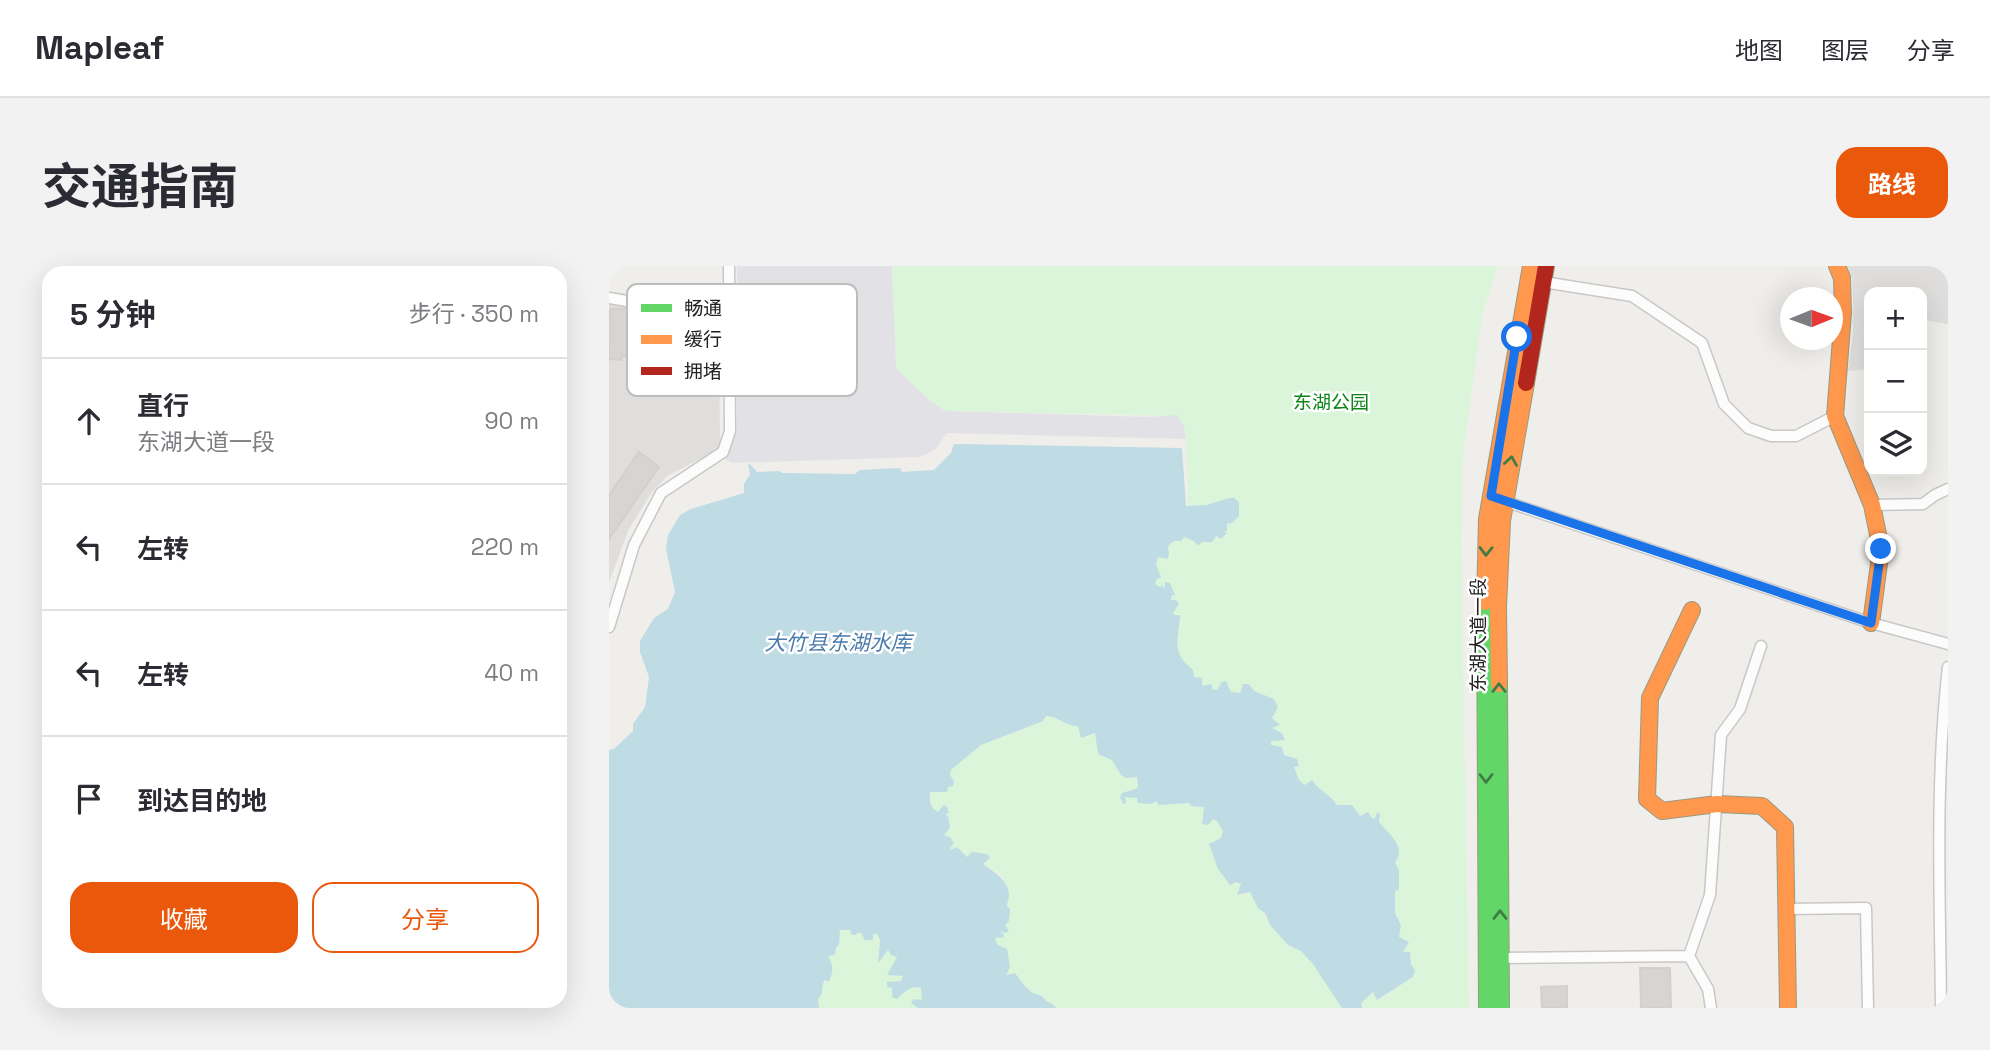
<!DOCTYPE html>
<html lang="zh">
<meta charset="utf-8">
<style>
:root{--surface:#fff;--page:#f2f2f3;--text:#2b2b33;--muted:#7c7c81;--line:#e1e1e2;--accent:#ea580c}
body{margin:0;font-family:"Space Grotesk","Noto Sans SC",sans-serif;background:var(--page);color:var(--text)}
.controls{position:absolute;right:21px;top:21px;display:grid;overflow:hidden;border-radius:14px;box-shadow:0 7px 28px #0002}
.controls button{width:63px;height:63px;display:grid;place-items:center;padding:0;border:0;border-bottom:2px solid var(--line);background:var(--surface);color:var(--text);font:35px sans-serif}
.compass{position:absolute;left:1171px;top:21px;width:63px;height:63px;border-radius:50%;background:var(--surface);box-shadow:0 7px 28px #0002;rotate:89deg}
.stop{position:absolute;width:21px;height:21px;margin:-16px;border:5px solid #1a73e8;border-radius:50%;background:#fff}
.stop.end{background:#1a73e8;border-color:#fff;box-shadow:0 2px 7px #0008}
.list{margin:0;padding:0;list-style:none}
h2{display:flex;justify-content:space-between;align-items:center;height:91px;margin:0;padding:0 28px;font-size:30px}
h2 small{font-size:23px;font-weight:400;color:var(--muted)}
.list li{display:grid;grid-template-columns:46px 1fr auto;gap:21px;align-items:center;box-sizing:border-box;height:126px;padding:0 28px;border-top:2px solid var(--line)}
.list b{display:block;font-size:26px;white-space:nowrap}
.list p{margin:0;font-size:23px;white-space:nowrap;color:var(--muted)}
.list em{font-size:23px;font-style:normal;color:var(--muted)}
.actions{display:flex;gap:14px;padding:21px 28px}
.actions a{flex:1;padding:16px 0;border:2px solid var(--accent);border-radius:21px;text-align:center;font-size:24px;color:var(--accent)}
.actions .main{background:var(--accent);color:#fff}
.icon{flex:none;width:38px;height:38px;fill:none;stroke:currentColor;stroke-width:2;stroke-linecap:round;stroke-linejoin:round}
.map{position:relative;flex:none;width:1339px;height:742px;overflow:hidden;border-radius:21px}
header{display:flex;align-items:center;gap:42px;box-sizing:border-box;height:98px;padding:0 35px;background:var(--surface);border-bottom:2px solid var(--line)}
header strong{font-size:33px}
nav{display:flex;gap:38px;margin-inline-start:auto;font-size:24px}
.intro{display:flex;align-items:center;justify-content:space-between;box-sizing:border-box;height:168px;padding:0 42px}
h1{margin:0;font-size:49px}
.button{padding:18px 32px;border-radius:21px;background:var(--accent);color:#fff;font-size:24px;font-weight:700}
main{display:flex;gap:42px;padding:0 42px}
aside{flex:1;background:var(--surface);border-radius:21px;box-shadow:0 7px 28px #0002}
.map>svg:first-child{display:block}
.residential{fill:#dfdedc}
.park{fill:#daf5da}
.plaza{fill:#e2e1e5}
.water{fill:#bfdbe3}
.building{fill:#d7d4d2;stroke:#d3d0cc;stroke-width:2}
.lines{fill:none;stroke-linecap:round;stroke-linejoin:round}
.street-casing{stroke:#c9c8c7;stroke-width:13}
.fast-casing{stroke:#999a82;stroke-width:18}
.slow-casing{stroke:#999a82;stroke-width:18}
.jam-casing{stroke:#999a82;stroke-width:18}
.street{stroke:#fdfcfc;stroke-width:10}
.fast{stroke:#63d668;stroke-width:16}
.slow{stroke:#ff974d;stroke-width:16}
.jam{stroke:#b3261e;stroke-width:16}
.oneway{stroke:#427c45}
.route{stroke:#1a73e8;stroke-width:9}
.labels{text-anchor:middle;stroke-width:5;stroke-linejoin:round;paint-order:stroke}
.park-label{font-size:19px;fill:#0c8416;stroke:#fff}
.street-label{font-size:19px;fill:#222;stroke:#fff}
.water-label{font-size:21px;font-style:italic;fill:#4a7aab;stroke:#fff}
.key{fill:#fff;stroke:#bdbdbd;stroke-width:2}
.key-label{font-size:19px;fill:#222}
</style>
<header>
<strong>Mapleaf</strong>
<nav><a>地图</a><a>图层</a><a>分享</a></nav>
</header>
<div class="intro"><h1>交通指南</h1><a class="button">路线</a></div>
<main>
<aside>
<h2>5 分钟<small>步行 · 350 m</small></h2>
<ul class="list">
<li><svg class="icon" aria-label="ahead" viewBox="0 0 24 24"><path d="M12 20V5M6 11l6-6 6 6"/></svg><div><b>直行</b><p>东湖大道一段</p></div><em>90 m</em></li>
<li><svg class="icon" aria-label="left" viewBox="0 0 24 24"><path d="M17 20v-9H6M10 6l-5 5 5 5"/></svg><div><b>左转</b></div><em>220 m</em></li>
<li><svg class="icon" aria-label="left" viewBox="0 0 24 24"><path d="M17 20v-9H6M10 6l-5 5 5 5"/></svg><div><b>左转</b></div><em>40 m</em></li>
<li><svg class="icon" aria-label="arrive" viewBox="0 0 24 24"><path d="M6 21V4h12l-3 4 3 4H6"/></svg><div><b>到达目的地</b></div></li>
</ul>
<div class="actions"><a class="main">收藏</a><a>分享</a></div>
</aside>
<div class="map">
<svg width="1339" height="742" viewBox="0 0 1339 742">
<rect width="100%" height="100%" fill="#f0eeeb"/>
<path class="residential" d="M1238 0H1339V58L1313 54V26H1260V103L1239 105 1244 66V35L1243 13Z
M0 25 110 45 111 183 58 210 43 226 20 263 0 316Z"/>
<path class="park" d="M283 0H889L873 50 854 190 852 276 860 742H753L752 737 764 726 769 734 806 710 799 686H793L800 676 789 671 792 659C786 652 783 636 786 626 788 617 794 609 786 600L789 580 770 556V547L766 553 762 552 761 549 751 550C742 542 740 544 730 539 720 534 709 524 703 515L695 519 690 515 685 500H689L682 490 675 489 673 481 662 479 661 475 673 467 663 462 670 459 663 452 669 441 663 433 634 419 631 427H622L613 416 608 424 603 423 602 418 593 420V412L585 411C583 402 576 401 572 394 564 378 572 363 571 348L564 349 563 329 546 318 547 314 551 312 547 298 549 290 557 293 560 289 559 280 565 275 573 274 575 271 585 275 589 279 593 276H603L607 270 612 273 617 271 615 266 618 264V258L623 257 630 249V236L627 233 598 239 579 241 577 173 568 150 336 145 319 134 287 102Z
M437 450C449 450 456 459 469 460L470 468 475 472 486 467 489 488 503 494 512 509 517 512 527 511 529 520 527 523 517 526 515 534 518 530H526L529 537 547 535 551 539 580 537 583 540 595 541 593 558 604 553 608 555 614 565 609 603 621 618 627 616 632 619 630 625 632 629 642 626 644 628 661 659 679 679 692 685 704 698 733 742H448L442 737 437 736 433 730 426 729 401 708 397 709C399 690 405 688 386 677V674L388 671H394L395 669 390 665 396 667C399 655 402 622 393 611 388 605 380 602 374 598L378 588 363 586 358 591 350 583 346 582 342 584 341 582 345 577 341 571 335 569 341 562 339 551 336 548 339 547 338 541 329 547C320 541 321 535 321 526L339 522 343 513 340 509 342 504 372 479 418 462Z
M235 663 255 670 268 668 271 674 269 692 279 684 287 689 286 711 294 709 295 713 292 715 287 714 282 721 291 731C296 723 304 720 313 722V734L305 733 309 742H210L209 733 214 716 220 715C225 698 222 704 219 690L226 689 227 680 230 679 231 664Z"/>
<path class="plaza" d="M128 0H283L287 102 319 133 336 145 539 151 568 149 575 160 577 173 338 167 326 184 311 191 123 197 116 193 128 165Z"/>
<path class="water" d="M345 178 573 182 577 240 598 239 620 232H625L630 236V250L623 257 618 258V265L615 266 618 267 612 273 607 270 603 276H593L589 280 585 275 575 271 572 275H565L559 280 560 289 558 293 549 291 547 298 552 311 547 314 546 318 551 321 553 319 555 323 556 316 561 317 566 329H563L562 334H567L570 338 564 347 565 349H571C570 374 561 386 584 404L585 411 593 412V420L603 418V423L608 424 613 416 617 415 622 426 631 427 634 418H640L645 425 665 433 669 441 663 452 671 459 663 462 673 467 676 474 662 475V479L673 481 675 489 688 493 690 500 685 501 690 514 696 519 703 514C710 525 721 528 728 539H743L751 550 759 546 762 551 766 553 768 546 771 548 770 556C780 568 798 582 786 596L790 605V623L786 626V647L792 659 790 671 800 676 794 686H801L802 698 806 705 804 711 768 734 764 726 752 737 753 742H733L704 698 692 685 679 679 661 659 656 647 649 642 641 626 628 629 632 618 627 616 621 619 609 603 600 578 612 572 614 565 608 555 604 553 599 559 593 558 595 541 582 540 580 537 550 539 547 535 542 538 529 537 528 532 516 531 517 537 514 538 511 531 513 527 527 523 529 520 528 511 517 512 512 509 503 494 489 488 486 467 472 472 469 460C456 460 449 450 437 450L434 455 372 479 342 504 341 509 345 515 344 520 339 521 338 526H321C321 535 320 541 329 546L335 539 338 541 340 547 336 548 339 550 341 562 335 569 341 571 345 577 341 582 342 584 348 581 358 591 363 586 378 588 381 592 374 598C385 606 400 614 400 630 400 633 398 637 398 640L401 643 400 655 396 659 400 665 396 667 391 665 395 669 394 672 388 671 386 674 389 679 398 683 401 701 397 709 406 707C414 717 418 727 433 730L438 736 442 737 448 742H309L302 737 304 733 313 734 312 722C301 719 296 726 288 733L283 731V722L278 721V716L292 715 294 710 278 709 288 691 282 689 279 684 269 697 271 674 268 668H264V674H256L252 667H248L247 669H243L241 664H231L230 679 227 681 226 689 219 690C224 700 225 704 220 716L216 714C211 720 216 727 209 733L210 742H0V484L5 483 24 465V458L36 441 40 411 31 386V375L45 352 59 343 66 326 57 283 59 269 71 249 82 243 135 227V218L141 208 139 198 142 199 148 206 169 205 174 207 246 208 251 204 291 202 293 206 325 204 342 187Z"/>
<path class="building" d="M1 43H20V50H29L28 53 33 54V59L53 60 54 55 61 56V54L97 58 96 67 102 68 101 80 99 83H86L85 97 32 91 13 90 12 94 0 93Z
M30 186 50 201 0 273V229Z
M1031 702H1061L1062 742H1032Z
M958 720V742H933L932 721Z"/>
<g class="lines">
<g class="street-casing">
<path id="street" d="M934 16 1023 30 1093 77 1115 138 1139 162 1162 170H1187L1226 150
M0 32 41 39 66 40 121 53
M892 234 1262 357 1339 378
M1263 239 1314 238 1326 229 1339 223
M0 361 25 279 52 227 114 186 121 165 120 0
M1178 643 1257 642 1259 742
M1080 690 1099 723 1102 742
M888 692 1080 690 1101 629 1112 469 1131 443 1152 380
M1332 742C1331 628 1326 514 1339 401"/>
</g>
<g class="fast-casing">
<path id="fast" d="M876 336 878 742
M890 418 892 742"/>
</g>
<g class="slow-casing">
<path id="slow" d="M1228 0 1233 12 1234 47 1226 150 1263 239 1272 283 1262 357
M876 336 878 253 922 0
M1083 344 1041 432 1038 533 1053 545 1108 538 1153 540 1176 561 1179 742
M890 418 889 341 893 255 917 117"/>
</g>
<g class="jam-casing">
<path id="jam" d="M917 117 937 0"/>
</g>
<use href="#street" class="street"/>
<use href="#fast" class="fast"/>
<use href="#slow" class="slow"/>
<use href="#jam" class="jam"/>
</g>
<defs><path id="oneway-chevron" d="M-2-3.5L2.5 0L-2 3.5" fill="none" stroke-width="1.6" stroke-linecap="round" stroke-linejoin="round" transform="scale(1.75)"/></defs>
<g class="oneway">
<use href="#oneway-chevron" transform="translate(902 195) rotate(-81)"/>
<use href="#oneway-chevron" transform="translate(877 285) rotate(91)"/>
<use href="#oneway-chevron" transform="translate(890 422) rotate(-90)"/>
<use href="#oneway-chevron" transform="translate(877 512) rotate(90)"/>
<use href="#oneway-chevron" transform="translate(891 649) rotate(-90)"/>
</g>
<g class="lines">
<path class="route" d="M908 71 882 230 1262 357 1272 283"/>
</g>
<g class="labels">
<g class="park-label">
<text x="722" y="143">东湖公园</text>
</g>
<g class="street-label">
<text transform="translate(869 369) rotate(-90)" y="7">东湖大道一段</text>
</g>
<g class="water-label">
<text x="229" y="384">大竹县东湖水库</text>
</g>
</g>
<rect x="18" y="18" width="230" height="112" rx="10" class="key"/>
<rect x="32" y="38" width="31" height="8" fill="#63d668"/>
<rect x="32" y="69" width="31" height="9" fill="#ff974d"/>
<rect x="32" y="101" width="31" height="8" fill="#b3261e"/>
<g class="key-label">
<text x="75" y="49">畅通</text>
<text x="75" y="80">缓行</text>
<text x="75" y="112">拥堵</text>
</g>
</svg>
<div class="controls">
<button>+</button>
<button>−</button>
<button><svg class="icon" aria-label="layers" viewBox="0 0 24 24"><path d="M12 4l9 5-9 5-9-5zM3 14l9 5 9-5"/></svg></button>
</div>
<svg class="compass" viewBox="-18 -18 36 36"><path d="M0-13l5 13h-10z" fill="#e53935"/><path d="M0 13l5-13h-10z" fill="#7c7c81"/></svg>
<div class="stop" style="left:908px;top:71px"></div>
<div class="stop end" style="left:1272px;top:283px"></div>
</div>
</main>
